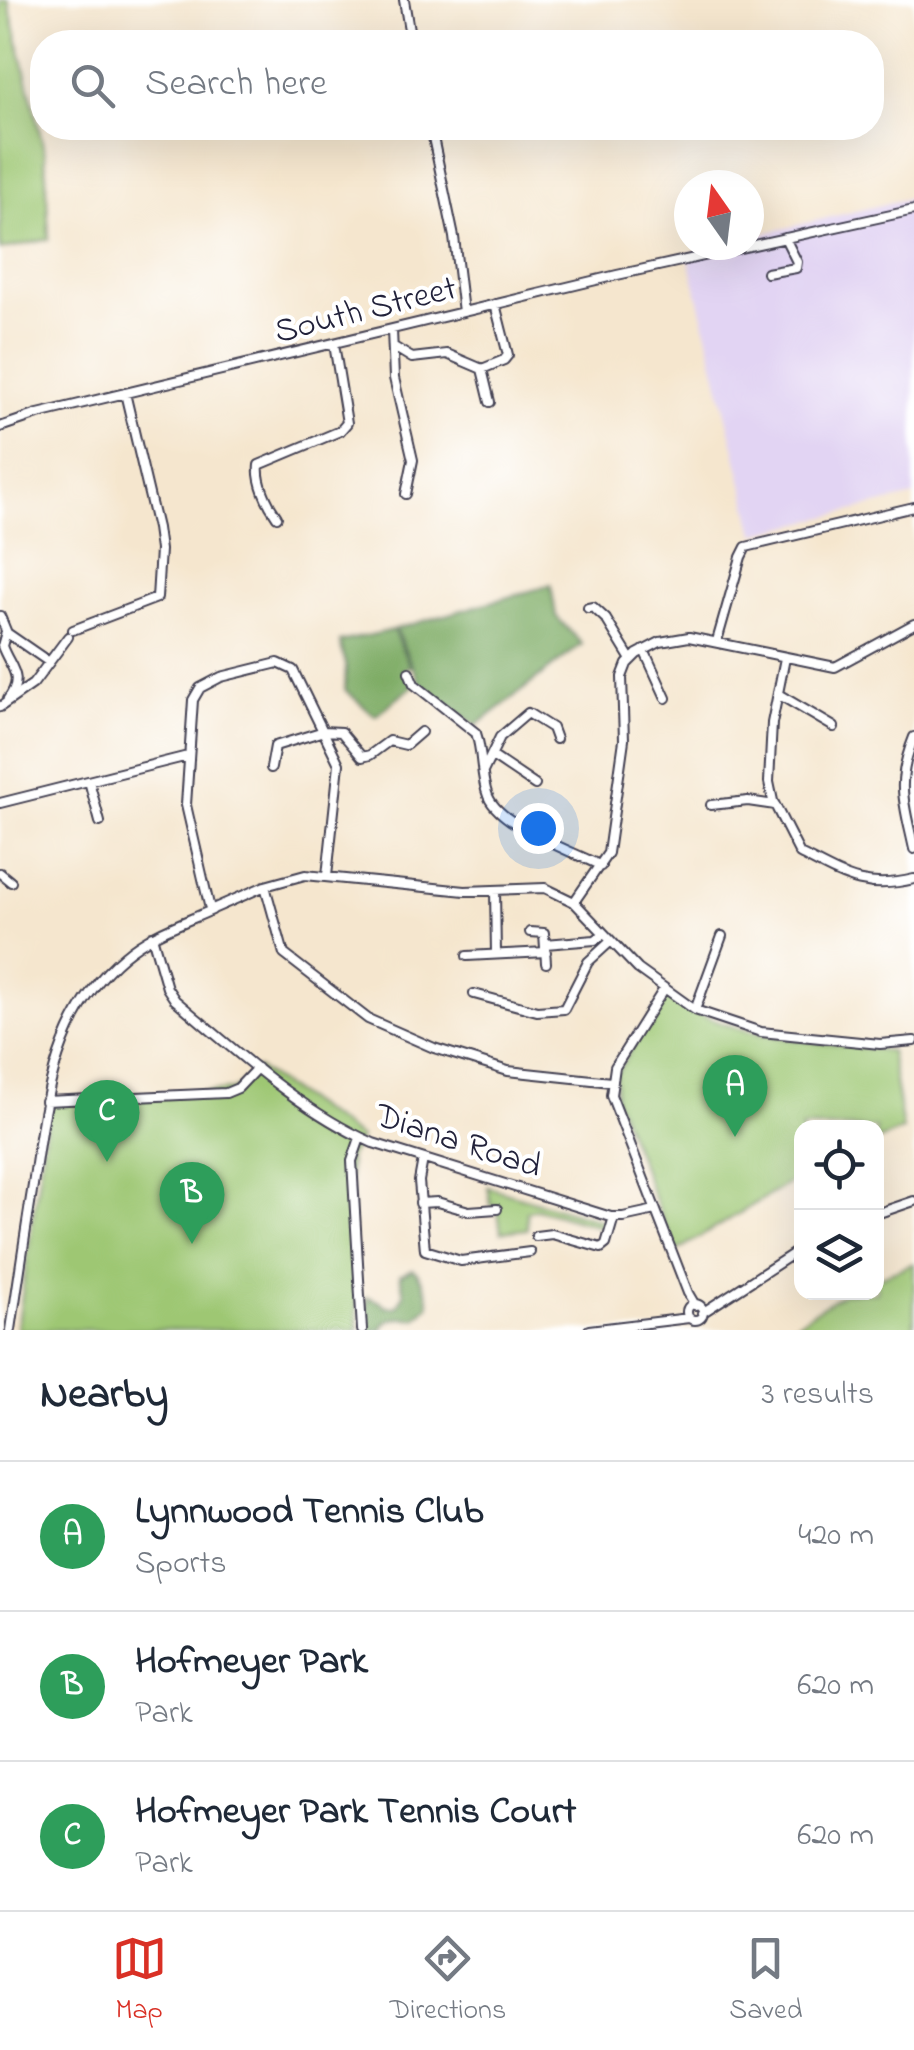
<!DOCTYPE html>
<style>
:root{--surface:#fff;--page:#f2f2f3;--text:#1f2937;--muted:#747a83;--line:#e0e1e3;--accent:#d93025}
body{margin:0;font-family:"Indie Flower",sans-serif;background:var(--page);color:var(--text)}
.controls{position:absolute;right:30px;bottom:30px;display:grid;overflow:hidden;border-radius:20px;box-shadow:0 10px 40px #0002}
.controls button{width:90px;height:90px;display:grid;place-items:center;padding:0;border:0;border-bottom:2px solid var(--line);background:var(--surface);color:var(--text);font:50px sans-serif}
.compass{position:absolute;left:674px;top:170px;width:90px;height:90px;border-radius:50%;background:var(--surface);box-shadow:0 10px 40px #0002;rotate:346deg}
.you{position:absolute;left:538px;top:828px;width:35px;height:35px;margin:-25px;border:8px solid #fff;border-radius:50%;background:#1a73e8;box-shadow:0 0 0 15px #1a73e833}
.badge{display:grid;place-items:center;width:65px;height:65px;border-radius:50%;background:var(--accent);color:#fff;font-size:32px;font-weight:700}
.pin{position:absolute;translate:-50% -82px;filter:drop-shadow(0 2px 5px #0008)}
.pin::after{content:'';position:absolute;top:52px;width:35px;height:30px;background:inherit;clip-path:polygon(0 0,100% 0,50% 100%)}
.list{margin:0;padding:0;list-style:none}
h2{display:flex;justify-content:space-between;align-items:center;height:130px;margin:0;padding:0 40px;font-size:42px}
h2 small{font-size:32px;font-weight:400;color:var(--muted)}
.list li{display:grid;grid-template-columns:65px 1fr auto;gap:30px;align-items:center;box-sizing:border-box;height:150px;padding:0 40px;border-top:2px solid var(--line)}
.list b{display:block;font-size:38px;white-space:nowrap}
.list p{margin:0;font-size:32px;white-space:nowrap;color:var(--muted)}
.list em{font-size:32px;font-style:normal;color:var(--muted)}
.icon{flex:none;width:55px;height:55px;fill:none;stroke:currentColor;stroke-width:2;stroke-linecap:round;stroke-linejoin:round}
.map{position:relative;flex:none;width:914px;height:1330px;overflow:hidden}
.search{position:absolute;background:var(--surface);box-shadow:0 10px 40px #0002;left:30px;right:30px;top:30px;height:110px;display:flex;align-items:center;gap:25px;box-sizing:border-box;padding:0 35px;border-radius:40px;color:var(--muted);font-size:38px}
.sheet{height:580px;background:var(--surface)}
nav{display:flex;justify-content:space-around;align-items:center;box-sizing:border-box;height:140px;border-top:2px solid var(--line);background:var(--surface);font-size:28px;color:var(--muted)}
nav a{display:grid;justify-items:center;gap:5px}
nav .on{color:var(--accent)}
.map>svg:first-child{display:block}
.built{fill:#e2d4f3}
.green{fill:#9ec773;stroke:#607457;stroke-width:2.5}
.forest{fill:#7eac65;stroke:#506750;stroke-width:2.5}
.lines{fill:none;stroke-linecap:round;stroke-linejoin:round}
.minor-casing{stroke:#423f51;stroke-width:12}
.minor{stroke:#fff;stroke-width:8}
.labels{text-anchor:middle;stroke-width:8;stroke-linejoin:round;paint-order:stroke}
.street-label{font-size:35px;fill:#22223b;stroke:#fff}
</style>
<div class="map">
<svg width="914" height="1330" viewBox="0 0 914 1330">
<rect width="100%" height="100%" fill="#fff"/>
<filter id="ink" filterUnits="userSpaceOnUse"><feTurbulence type="fractalNoise" baseFrequency=".01" numOctaves="2"/><feDisplacementMap in="SourceGraphic" scale="20" xChannelSelector="R" yChannelSelector="G"/><feConvolveMatrix kernelMatrix="1 2 1 2 8 2 1 2 1" color-interpolation-filters="sRGB"/></filter>
<filter id="wash" filterUnits="userSpaceOnUse"><feTurbulence type="fractalNoise" baseFrequency=".0048" numOctaves="4" result="noise"/><feDisplacementMap in="SourceGraphic" scale="40" xChannelSelector="R" yChannelSelector="G"/><feGaussianBlur stdDeviation="2.25" result="paint"/><feColorMatrix in="noise" values="0 0 0 0 0 0 0 0 0 0 0 0 0 0 0 0 0 1.4 0 .05"/><feComposite in="paint" operator="in"/></filter>
<g filter="url(#wash)">
<rect width="100%" height="100%" fill="#f5e6ce"/>
<path class="built" d="M914 197V496L755 534 688 254 717 245H749V237Z"/>
<path class="green" d="M0 0H8L45 154 49 239 0 250Z
M665 994C730 1041 812 1040 890 1051L903 1130 877 1141 876 1128H802L801 1176 675 1252 615 1098 616 1074Z
M257 1068 360 1138 349 1158 358 1330H17L49 1104 234 1090Z
M488 1187 609 1223 607 1229 537 1209 527 1211V1229L501 1232 497 1205 491 1206Z
M914 1263V1330H785L844 1293 876 1292 877 1278Z"/>
<path class="forest" d="M551 585 556 616 582 644 476 726 420 683 395 629Z
M393 630 410 666 403 670 413 686 375 716 345 690 346 665 340 642Z
M413 1269C421 1275 431 1297 429 1306L416 1318C402 1319 387 1314 381 1330H368L367 1297 381 1302 386 1307H397L404 1294 400 1275Z"/>
</g>
<g filter="url(#ink)">
<g class="lines">
<g class="minor-casing">
<path id="minor" d="M404 0 411 42
M431 128 454 237 463 312
M767 273 796 268 797 262 785 238
M392 330 394 378 413 460 406 494
M394 347 412 358 447 354 482 369
M490 402 482 369 504 360 508 355 495 304
M0 427 38 414 617 275 914 210
M277 517C267 503 257 482 259 465L340 431 347 423 334 344
M588 608 593 607 606 619 631 660
M0 616 7 633 49 662
M73 630 157 598 160 550 157 528 125 393
M6 632 2 646C10 668 25 676 8 699
M717 641 741 557 746 547 914 507
M644 650 666 698
M785 658 772 723 769 782 773 801 800 854C843 876 864 891 914 879
M409 672 414 684 476 733C483 753 480 776 488 796 500 826 572 851 601 866
M778 694 834 727
M0 707 33 684 68 637
M914 737C895 784 904 802 914 849
M492 756 535 785
M271 768 275 746 324 731 341 732 362 757 370 755 389 741 406 745 421 732
M483 772 500 737 528 713 552 728 556 739
M89 781 100 822
M0 803 188 756
M711 805 748 801 775 805
M0 873 11 882
M265 886 284 954 368 1019 434 1048 508 1071 611 1082
M495 890 496 954
M574 902 608 853 624 740 622 677 627 664 637 654 660 642 689 637 835 667 914 624
M209 905 186 805 193 700 200 688 221 677 278 663 293 670 339 764 327 876
M215 908 265 886 305 875 465 891 545 888 574 902 638 969 695 1010 761 1032 880 1044 914 1041
M530 932 544 933 546 963
M152 936 167 988 175 1000C236 1051 300 1111 373 1143L611 1217H623L655 1210
M545 944 595 940 604 934
M467 956 546 952
M664 989 615 1067 611 1095 688 1293 695 1305
M474 994 537 1011 564 1009 588 962 611 941
M695 1010 722 936
M45 1101 226 1093 238 1088 257 1068
M360 1138 352 1161 362 1330
M423 1159 419 1181 425 1250 461 1261 530 1252
M420 1203 437 1202 469 1211 497 1209
M876 1214 914 1201
M536 1236 552 1234 601 1248 606 1244 614 1217
M687 1312a8 8 0 1 1 16 0a8 8 0 1 1-16 0Z
M702 1313 802 1248
M11 1330C18 1282 25 1234 33 1185 45 1101 54 1015 124 956 151 933 181 924 212 910L209 905
M589 1330 689 1318"/>
</g>
<use href="#minor" class="minor"/>
</g>
</g>
<g class="labels">
<g class="street-label">
<text transform="translate(365 308) rotate(-14)" y="12">South Street</text>
<text transform="translate(459 1139) rotate(18)" y="12">Diana Road</text>
</g>
</g>
</svg>
<div class="controls">
<button><svg class="icon" aria-label="locate" viewBox="0 0 24 24"><circle cx="12" cy="12" r="6"/><path d="M12 2v4M12 18v4M2 12h4M18 12h4"/></svg></button>
<button><svg class="icon" aria-label="layers" viewBox="0 0 24 24"><path d="M12 4l9 5-9 5-9-5zM3 14l9 5 9-5"/></svg></button>
</div>
<svg class="compass" viewBox="-18 -18 36 36"><path d="M0-13l5 13h-10z" fill="#e53935"/><path d="M0 13l5-13h-10z" fill="#747a83"/></svg>
<div class="you"></div>
<div class="pin badge" style="left:735px;top:1137px;background:#2e9e5b">A</div>
<div class="pin badge" style="left:192px;top:1244px;background:#2e9e5b">B</div>
<div class="pin badge" style="left:107px;top:1162px;background:#2e9e5b">C</div>
<div class="search"><svg class="icon" aria-label="search" viewBox="0 0 24 24"><circle cx="10" cy="10" r="6"/><path d="M15 15l6 6"/></svg>Search here</div>
</div>
<section class="sheet">
<h2>Nearby<small>3 results</small></h2>
<ul class="list">
<li><span class="badge" style="background:#2e9e5b">A</span><div><b>Lynnwood Tennis Club</b><p>Sports</p></div><em>420 m</em></li>
<li><span class="badge" style="background:#2e9e5b">B</span><div><b>Hofmeyer Park</b><p>Park</p></div><em>620 m</em></li>
<li><span class="badge" style="background:#2e9e5b">C</span><div><b>Hofmeyer Park Tennis Court</b><p>Park</p></div><em>620 m</em></li>
</ul>
</section>
<nav>
<a class="on"><svg class="icon" aria-label="map" viewBox="0 0 24 24"><path d="M3 6l6-2 6 2 6-2v14l-6 2-6-2-6 2zM9 4v14M15 6v14"/></svg>Map</a>
<a><svg class="icon" aria-label="directions" viewBox="0 0 24 24"><path d="M12 3l9 9-9 9-9-9zM9 14v-3h6M13 9l2 2-2 2"/></svg>Directions</a>
<a><svg class="icon" aria-label="saved" viewBox="0 0 24 24"><path d="M7 4h10v16l-5-4-5 4z"/></svg>Saved</a>
</nav>
